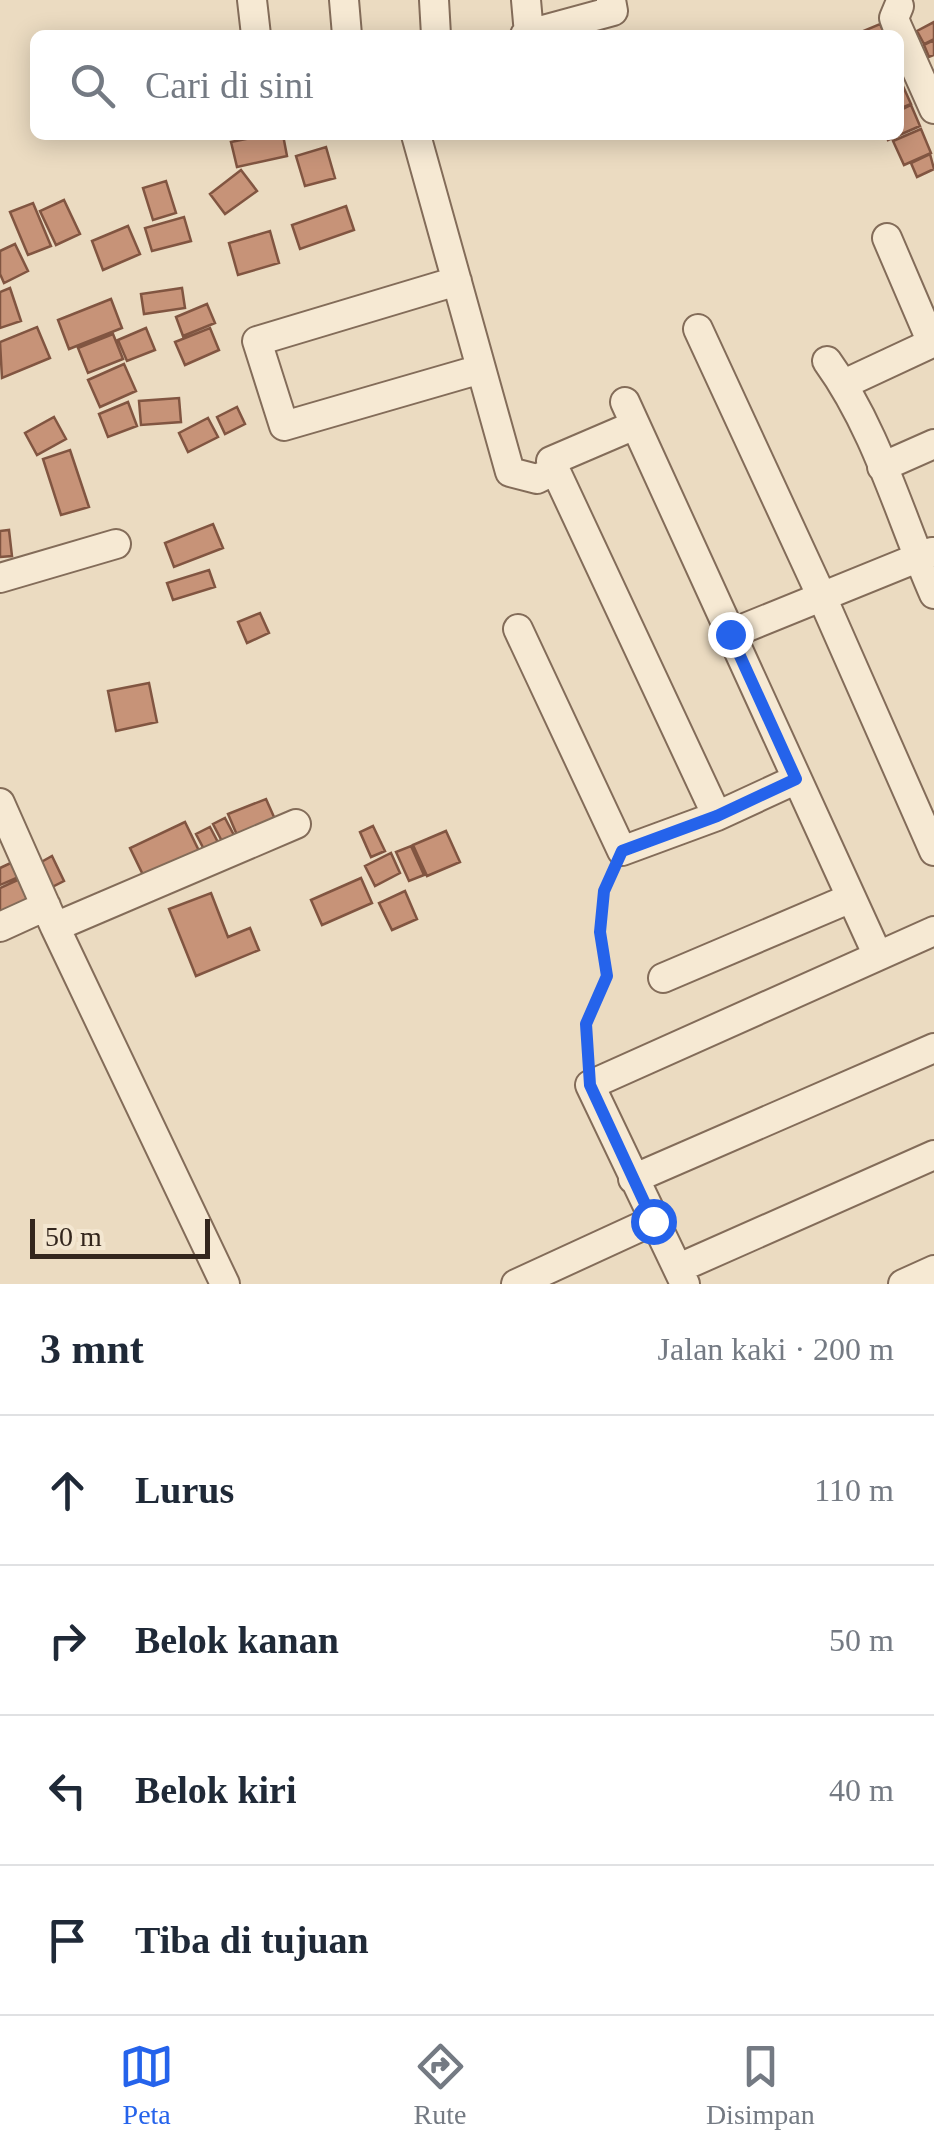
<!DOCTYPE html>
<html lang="id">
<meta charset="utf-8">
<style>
:root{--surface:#fff;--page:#f2f2f3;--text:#1f2937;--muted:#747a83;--line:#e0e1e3;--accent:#2563eb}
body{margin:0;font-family:"Times New Roman",serif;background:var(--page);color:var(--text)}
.scale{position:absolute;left:30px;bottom:25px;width:180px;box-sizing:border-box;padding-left:10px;border:5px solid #33261d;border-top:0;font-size:28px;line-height:35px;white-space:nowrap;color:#33261d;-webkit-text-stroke:8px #f3e6d0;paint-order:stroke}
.stop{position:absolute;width:30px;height:30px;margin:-22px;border:8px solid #2563eb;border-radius:50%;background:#fff}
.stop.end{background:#2563eb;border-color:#fff;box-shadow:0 2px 10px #0008}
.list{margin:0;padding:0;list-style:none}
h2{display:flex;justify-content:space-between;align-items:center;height:130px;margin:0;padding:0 40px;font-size:42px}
h2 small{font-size:32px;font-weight:400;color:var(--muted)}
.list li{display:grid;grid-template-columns:65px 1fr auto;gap:30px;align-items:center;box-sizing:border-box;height:150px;padding:0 40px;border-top:2px solid var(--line)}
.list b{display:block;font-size:38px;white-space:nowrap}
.list em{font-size:32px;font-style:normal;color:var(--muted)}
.icon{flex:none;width:55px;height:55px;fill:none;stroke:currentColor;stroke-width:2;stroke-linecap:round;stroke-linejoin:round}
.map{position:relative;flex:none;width:934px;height:1284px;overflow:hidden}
.search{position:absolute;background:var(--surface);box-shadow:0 5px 25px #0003;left:30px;right:30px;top:30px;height:110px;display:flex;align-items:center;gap:25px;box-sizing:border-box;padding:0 35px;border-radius:15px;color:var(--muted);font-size:38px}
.sheet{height:730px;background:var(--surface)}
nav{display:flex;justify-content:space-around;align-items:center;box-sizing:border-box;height:140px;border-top:2px solid var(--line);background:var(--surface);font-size:28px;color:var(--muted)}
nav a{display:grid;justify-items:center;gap:5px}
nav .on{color:var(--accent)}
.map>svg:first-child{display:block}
.building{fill:#c79378;stroke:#815541;stroke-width:2.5}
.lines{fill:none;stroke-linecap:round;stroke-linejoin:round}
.street-casing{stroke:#836c59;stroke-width:32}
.path{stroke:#836c59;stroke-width:4;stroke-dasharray:8 5;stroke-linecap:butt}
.street{stroke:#f6e9d3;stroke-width:28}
.route{stroke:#2563eb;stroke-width:12}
</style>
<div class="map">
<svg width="934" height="1284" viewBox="0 0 934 1284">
<rect width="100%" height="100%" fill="#ebdbc1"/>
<path class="building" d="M934 22V39L924 44 917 31Z
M880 24 885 35H856V34Z
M934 40V55L929 57 924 45Z
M902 84 911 104 899 109V86Z
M911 105 920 126 888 140 886 135H899V111Z
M921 129 931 153 904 165 893 141Z
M265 135H283L287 156 237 167 231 142Z
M326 147 335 178 305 186 296 156Z
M930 154 934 169 917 177 911 163Z
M241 170 257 191 225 214 210 194Z
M166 181 176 213 153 220 143 188Z
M64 200 80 234 56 245 40 211Z
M33 203 51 246 28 255 10 212Z
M346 206 354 230 300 249 292 225Z
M184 217 191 241 152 251 145 228Z
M128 226 140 254 103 270 92 241Z
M270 231 279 263 238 275 229 243Z
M15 244 28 271 4 283 0 274V251Z
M10 288 21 321 0 328V292Z
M182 288 185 308 144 314 141 294Z
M111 299 122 328 69 349 58 320Z
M207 304 215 323 183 336 176 317Z
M37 327 50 358 2 378 0 342Z
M146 328 155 350 127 361 118 340Z
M210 328 219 350 185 365 175 342Z
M113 334 123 359 88 373 78 348Z
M124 364 136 391 100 407 88 380Z
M179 398 181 422 141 425 139 401Z
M128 402 137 426 108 437 99 414Z
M237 407 245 424 225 434 217 417Z
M54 417 66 439 37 455 25 433Z
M208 418 218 437 188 452 179 433Z
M70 450 89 507 61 515 43 459Z
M213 524 223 548 174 567 165 543Z
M9 530 12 556 0 557V531Z
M209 570 215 587 173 600 167 583Z
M260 613 269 633 247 643 238 622Z
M149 683 157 722 116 731 108 691Z
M266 799 278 826 240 842 228 814Z
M225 818 237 841 225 847 213 824Z
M185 822 201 855 146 881 130 848Z
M373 826 385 851 371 857 360 832Z
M210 827 222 850 208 857 196 834Z
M446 831 460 862 427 876 413 845Z
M411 846 424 875 409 881 396 852Z
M391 853 400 873 375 886 365 866Z
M52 856 64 881 48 889 36 865Z
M15 861 21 876 0 885V868Z
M22 878 33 901 0 916V888Z
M361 878 372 903 322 925 311 900Z
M405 891 417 919 392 930 379 903Z
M211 893 228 937 250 928 259 950 196 976 169 909Z"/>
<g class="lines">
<g class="street-casing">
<path id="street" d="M252 0 256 35
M344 0 347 35
M434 0 436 35
M526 0 529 34
M899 6 894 18 897 26 934 109
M525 35 613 11 611 0
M416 135 510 472 537 479 555 470
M887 238 932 343
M457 281 257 341 284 426 481 369
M698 329 822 597 934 851
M827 361C877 430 900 517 934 594
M844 384 934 342
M625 402 878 956
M635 425 551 461 717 816
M882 467 934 444
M0 578 116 544
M518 629 622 851 717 816 797 779
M730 634 932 552
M0 803 55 927 225 1284
M0 927 46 906
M55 927 296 824
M663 978 851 898
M633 1179 934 1048
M679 1268 934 1155
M516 1284 653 1221
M685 1284 590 1085 934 931
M903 1284 934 1270"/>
</g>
<path class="path" d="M588 1056 586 1024 607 977 599 932 604 891 612 873"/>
<use href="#street" class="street"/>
</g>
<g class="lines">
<path class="route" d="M653 1221 590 1085 586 1024 607 976 600 932 604 891 622 851 717 816 796 779 730 634"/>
</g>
</svg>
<div class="scale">50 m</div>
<div class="stop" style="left:653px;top:1221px"></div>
<div class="stop end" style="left:730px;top:634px"></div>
<div class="search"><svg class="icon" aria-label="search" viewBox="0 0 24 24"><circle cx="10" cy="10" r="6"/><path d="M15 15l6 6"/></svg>Cari di sini</div>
</div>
<section class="sheet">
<h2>3 mnt<small>Jalan kaki · 200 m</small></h2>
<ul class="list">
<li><svg class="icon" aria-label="ahead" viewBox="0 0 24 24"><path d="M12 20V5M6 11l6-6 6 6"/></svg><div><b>Lurus</b></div><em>110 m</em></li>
<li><svg class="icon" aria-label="right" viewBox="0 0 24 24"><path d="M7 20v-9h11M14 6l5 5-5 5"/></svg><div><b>Belok kanan</b></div><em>50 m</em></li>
<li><svg class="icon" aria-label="left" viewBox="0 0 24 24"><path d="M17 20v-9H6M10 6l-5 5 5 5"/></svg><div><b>Belok kiri</b></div><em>40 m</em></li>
<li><svg class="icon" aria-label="arrive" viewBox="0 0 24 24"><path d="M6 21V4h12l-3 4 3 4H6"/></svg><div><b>Tiba di tujuan</b></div></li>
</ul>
</section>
<nav>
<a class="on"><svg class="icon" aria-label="map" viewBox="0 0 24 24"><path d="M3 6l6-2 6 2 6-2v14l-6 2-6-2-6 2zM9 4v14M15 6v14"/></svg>Peta</a>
<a><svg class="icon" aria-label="directions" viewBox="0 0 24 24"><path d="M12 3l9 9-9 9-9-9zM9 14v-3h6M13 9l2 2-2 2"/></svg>Rute</a>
<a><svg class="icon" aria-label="saved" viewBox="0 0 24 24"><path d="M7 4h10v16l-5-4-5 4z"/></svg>Disimpan</a>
</nav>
